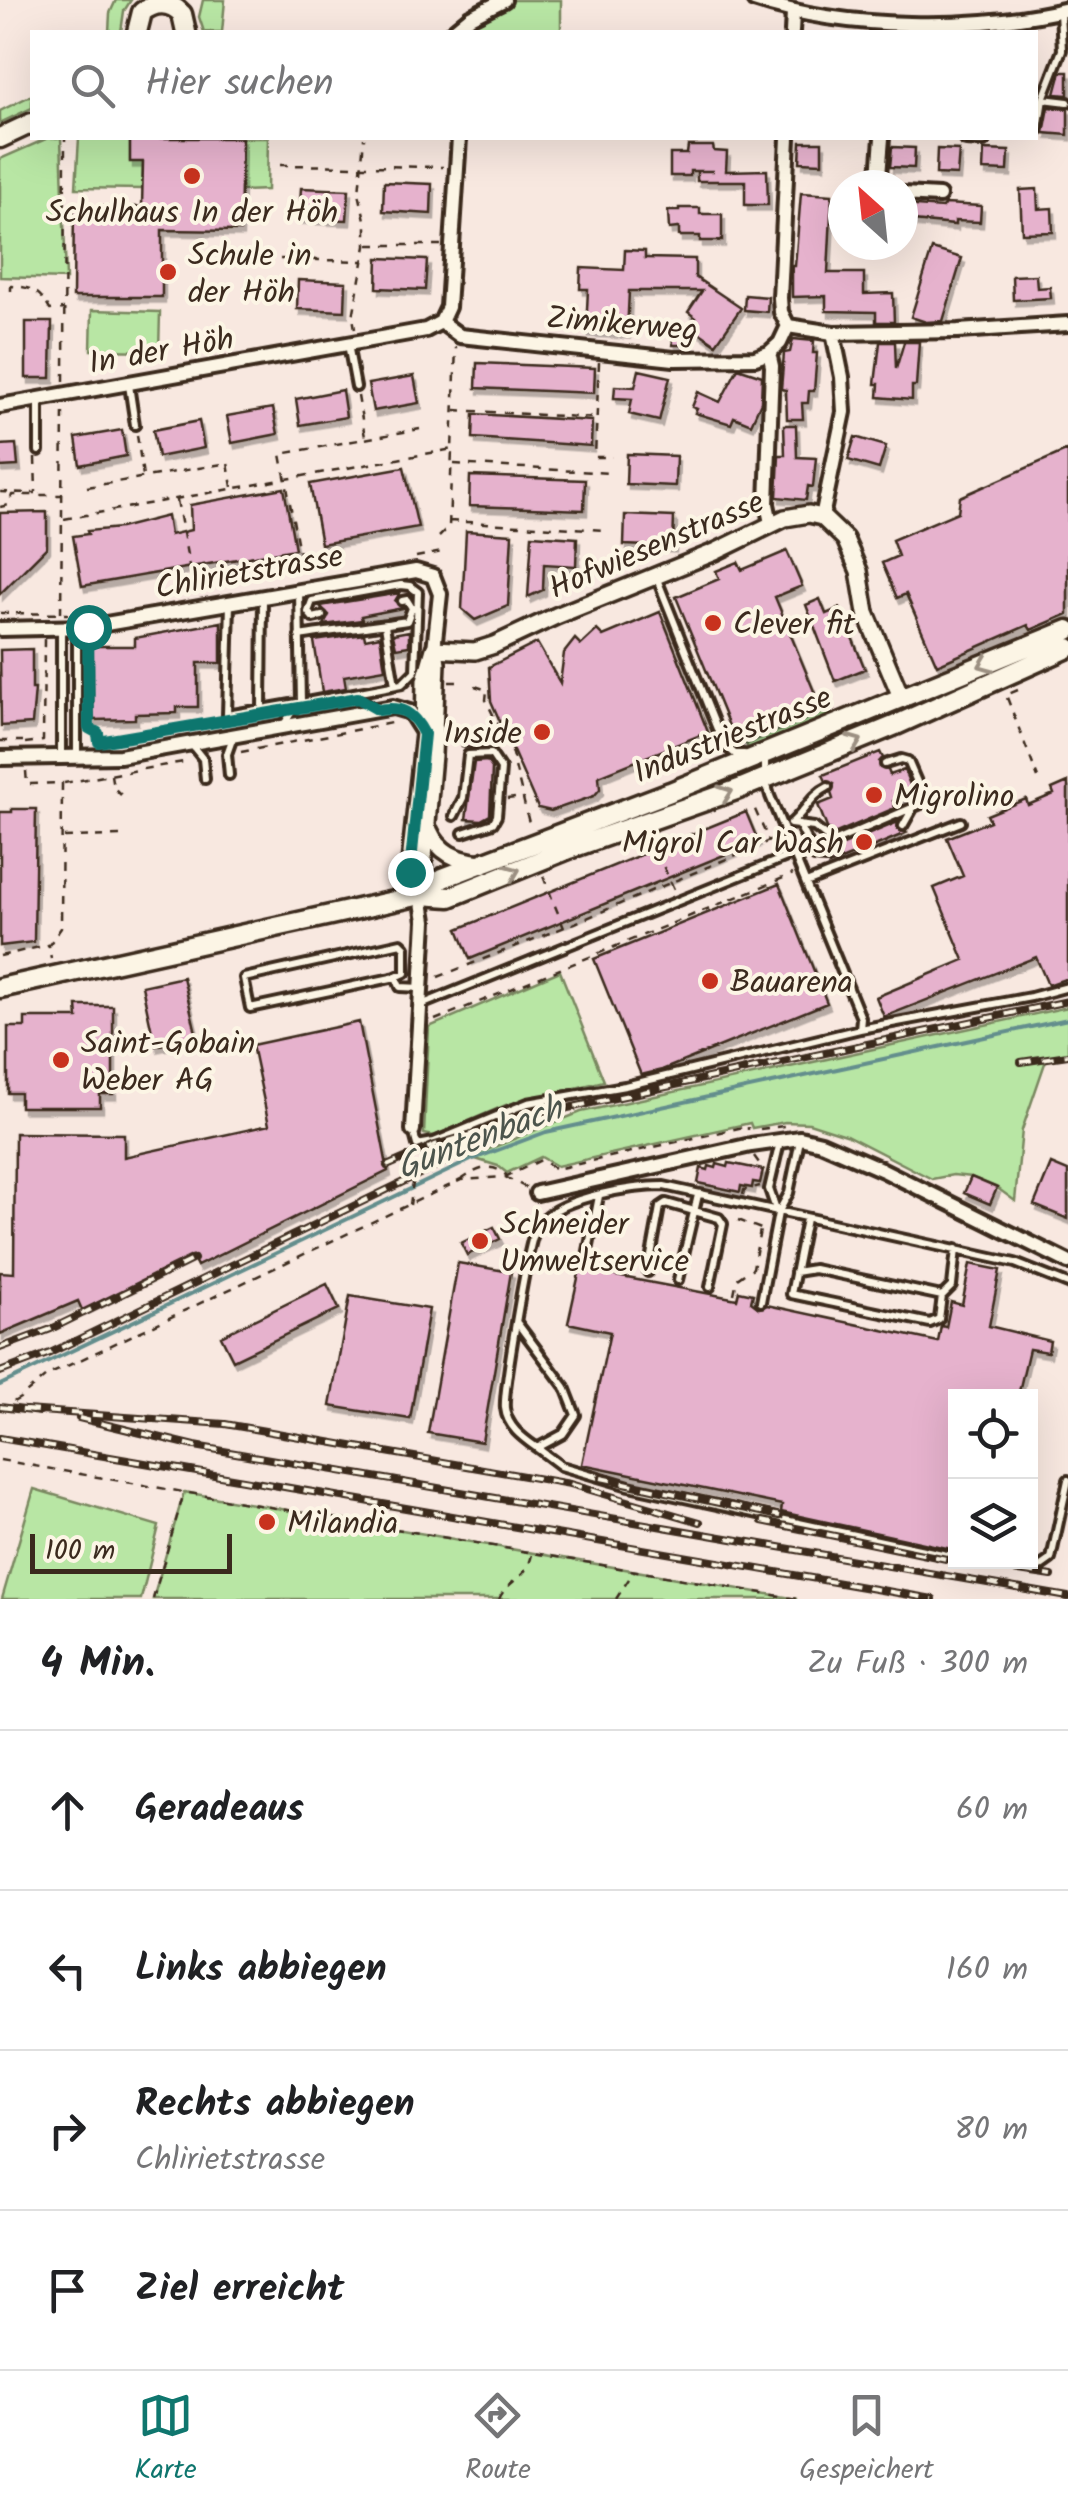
<!DOCTYPE html>
<html lang="de">
<meta charset="utf-8">
<style>
:root{--surface:#fff;--page:#f2f2f2;--text:#202124;--muted:#757577;--line:#e0e0e0;--accent:#0f766e}
body{margin:0;font-family:Kalam,sans-serif;background:var(--page);color:var(--text)}
.controls{position:absolute;right:30px;bottom:30px;display:grid;overflow:hidden;border-radius:0px;box-shadow:0 10px 40px #0002}
.controls button{width:90px;height:90px;display:grid;place-items:center;padding:0;border:0;border-bottom:2px solid var(--line);background:var(--surface);color:var(--text);font:50px sans-serif}
.compass{position:absolute;left:828px;top:170px;width:90px;height:90px;border-radius:50%;background:var(--surface);box-shadow:0 10px 40px #0002;rotate:333deg}
.scale{position:absolute;left:30px;bottom:25px;width:202px;box-sizing:border-box;padding-left:10px;border:5px solid #3b2a1e;border-top:0;font-size:28px;line-height:35px;white-space:nowrap;color:#3b2a1e;-webkit-text-stroke:8px #fcf5e5;paint-order:stroke}
.stop{position:absolute;width:30px;height:30px;margin:-22px;border:8px solid #0f766e;border-radius:50%;background:#fff}
.stop.end{background:#0f766e;border-color:#fff;box-shadow:0 2px 10px #0008}
.list{margin:0;padding:0;list-style:none}
h2{display:flex;justify-content:space-between;align-items:center;height:130px;margin:0;padding:0 40px;font-size:42px}
h2 small{font-size:32px;font-weight:400;color:var(--muted)}
.list li{display:grid;grid-template-columns:65px 1fr auto;gap:30px;align-items:center;box-sizing:border-box;height:160px;padding:0 40px;border-top:2px solid var(--line)}
.list b{display:block;font-size:38px;white-space:nowrap}
.list p{margin:0;font-size:32px;white-space:nowrap;color:var(--muted)}
.list em{font-size:32px;font-style:normal;color:var(--muted)}
.icon{flex:none;width:55px;height:55px;fill:none;stroke:currentColor;stroke-width:2;stroke-linecap:round;stroke-linejoin:round}
.map{position:relative;flex:none;width:1068px;height:1599px;overflow:hidden}
.search{position:absolute;background:var(--surface);box-shadow:0 10px 40px #0002;left:30px;right:30px;top:30px;height:110px;display:flex;align-items:center;gap:25px;box-sizing:border-box;padding:0 35px;border-radius:0px;color:var(--muted);font-size:38px}
.sheet{height:770px;background:var(--surface)}
nav{display:flex;justify-content:space-around;align-items:center;box-sizing:border-box;height:140px;border-top:2px solid var(--line);background:var(--surface);font-size:28px;color:var(--muted)}
nav a{display:grid;justify-items:center;gap:5px}
nav .on{color:var(--accent)}
.map>svg:first-child{display:block}
.green{fill:#b8e6a4;stroke:#7a8861;stroke-width:2.5}
.lines{fill:none;stroke-linecap:round;stroke-linejoin:round}
.stream{stroke:#648e8d;stroke-width:4}
.building{fill:#e6b2cd;stroke:#3b2a1e;stroke-width:2.5;filter:url(#shadow)}
.service-casing{stroke:#3b2a1e;stroke-width:14}
.minor-casing{stroke:#3b2a1e;stroke-width:20}
.tertiary-casing{stroke:#3b2a1e;stroke-width:22}
.secondary-casing{stroke:#3b2a1e;stroke-width:25}
.path{stroke:#3b2a1e;stroke-width:2.5;stroke-dasharray:8 8;stroke-linecap:butt}
.service{stroke:#fcf5e5;stroke-width:6}
.minor{stroke:#fcf5e5;stroke-width:12}
.tertiary{stroke:#fcf5e5;stroke-width:15}
.secondary{stroke:#fcf5e5;stroke-width:18}
.rail-casing{stroke:#3b2a1e;stroke-width:8}
.rail{stroke:#fcf5e5;stroke-width:4;stroke-dasharray:11;stroke-linecap:butt}
.oneway{stroke:#9c9082}
.route{stroke:#0f766e;stroke-width:12}
.poi-dot{fill:#c8321e;stroke:#fcf5e5;stroke-width:4}
.labels{text-anchor:middle;stroke-width:8;stroke-linejoin:round;paint-order:stroke}
.poi-label{font-size:32px;fill:#3b2a1e;stroke:#fcf5e5;text-anchor:start}
.street-label{font-size:32px;fill:#3b2a1e;stroke:#fcf5e5}
.water-label{font-size:35px;font-style:italic;fill:#4c544c;stroke:#fcf5e5}
</style>
<div class="map">
<svg width="1068" height="1599" viewBox="0 0 1068 1599">
<defs>
<filter id="shadow"><feDropShadow dx="3" dy="5.5" stdDeviation="0" flood-color="#0004"/></filter>
</defs>
<rect width="100%" height="100%" fill="#f8e8e0"/>
<filter id="ink" filterUnits="userSpaceOnUse"><feTurbulence type="fractalNoise" baseFrequency=".01" numOctaves="2"/><feDisplacementMap in="SourceGraphic" scale="20" xChannelSelector="R" yChannelSelector="G"/><feConvolveMatrix kernelMatrix="1 2 1 2 8 2 1 2 1" color-interpolation-filters="sRGB"/></filter>
<g filter="url(#ink)">
<path class="green" d="M116 0H131L124 11 121 32H109L110 13Z
M203 0H225L222 32H204L199 17Z
M504 0H561V32H452Z
M32 95V108L0 123V111Z
M48 138H61L66 279 0 277V159Z
M79 138H130V161L143 162 142 189 76 188Z
M242 138H268L267 190 241 191Z
M92 310 160 312 159 351 91 350Z
M828 710 831 716 748 748 746 744Z
M560 971 604 1081 506 1105 434 1136 424 1134 429 1027Z
M1068 1007V1055L1046 1060 1022 1130 1015 1201 996 1187 971 1177 953 1175 932 1179 846 1135 809 1123 785 1122 752 1128 750 1123 557 1166 541 1157 507 1173 498 1166 469 1157 581 1112Z
M34 1489 159 1526 141 1599H2Z
M184 1492 797 1599H153Z"/>
<g class="lines">
<path class="stream" d="M0 1385 471 1160 546 1132 1068 1019"/>
</g>
<path class="building" d="M1061 72H1068V95L1055 94Z
M1049 107 1068 109V135L1044 133Z
M130 138H242L240 231 162 230V297H73L74 206 142 207 143 162H130Z
M801 142H822V163L800 162Z
M688 146H713L714 151 727 152 726 171 767 170 768 205H745V181H697V171H713H690V176H670V154H687Z
M892 147 915 148 914 168 890 167Z
M937 149 959 150 957 175 936 174Z
M984 150 1009 151 1008 171 983 170Z
M384 182 432 184 431 214 383 211Z
M301 188 349 190 347 220 299 218Z
M1037 189 1038 209 1052 208 1053 232 1022 233 1020 190Z
M801 193 832 195 828 273H864V294L893 293 894 322H876V312L826 311V296L792 297V266H795Z
M945 204 981 206 980 222 955 221V225L903 220V205L942 208Z
M679 208H700V214H722V241H700V236H679V228L669 229 668 211H679Z
M932 249 962 258 943 321 926 322 911 317Z
M625 250 645 251V258L695 259V277L741 308 716 344 690 326 696 318 688 312 702 291H629L627 333 586 331 588 289H580L581 268 624 270Z
M378 258 427 260 425 290 377 288Z
M1036 275 1037 288 1050 287 1051 298 1013 300 1012 276Z
M298 280 346 282 345 311 297 309Z
M745 295 768 297 767 312 744 310Z
M26 322H52L51 378H26Z
M688 332V345H673L672 333Z
M793 339 814 341 813 353H817L814 391H809L808 403H802L803 419H787L786 390 781 389 784 353 790 352Z
M880 342H895L896 369 904 342H919L916 386H912V400L878 397 879 384H875Z
M477 363 595 368 594 393 476 388Z
M738 368 762 376 761 402 751 424 734 417 731 424 695 413 697 409 692 407 698 392 720 402Z
M639 370 670 377 659 421 629 414 632 399 614 398 615 386 635 387Z
M414 376 419 403 373 411 368 384Z
M342 390 346 417 300 425 296 399Z
M273 408 278 434 232 443 227 416Z
M474 414 592 421 591 446 473 438Z
M199 421 204 448 158 457 153 430Z
M784 425H796L797 457 816 458 813 487 808 486 806 500 777 497 779 455H785Z
M122 430 126 456 80 465 76 438Z
M855 437 886 446 879 469 848 460Z
M16 444 18 466 0 467V445Z
M1068 450V614L1031 630 1028 625 937 665 906 594 897 598 882 563 898 556 892 540 958 512 960 497Z
M627 454 676 456 675 486 626 484Z
M404 467 418 527 321 544 310 484Z
M470 476 585 480 584 510 469 506Z
M284 488 295 549 82 586 73 536 88 534 87 531 120 528 167 516 170 535 191 530 190 505Z
M47 512V547L0 594V513Z
M625 515 674 517 673 547 624 545Z
M466 531 512 534 508 606 475 620 462 609Z
M532 535 577 538 576 566 544 564 543 590 528 597Z
M787 551 802 586 775 597 821 708 736 743 676 597 719 579 716 571 738 562 742 570Z
M400 593 395 601 403 608 361 616 362 620 324 625 329 615 320 606Z
M820 599 826 614 840 608 865 669 835 681 806 605Z
M660 612 708 732 599 776 600 789 594 796 551 811 538 808 491 701 489 667 537 643 560 683 564 653 575 639 581 645 597 630 603 636Z
M221 622V663H198V707H177V713L135 714V719L93 720 92 646H135V638Z
M409 631V646L396 648 393 634Z
M364 634 365 639 380 636 385 669 344 676 346 688 322 692 314 641Z
M32 649V689H35L32 724 1 726 0 650Z
M475 731 482 748 462 747V737Z
M880 752 883 758 879 762 880 768 888 770 890 775 904 770 913 792 893 801 895 808 834 834 827 828 818 805 833 799 831 793 834 784 826 781 823 775Z
M487 761 492 768 490 815 481 820 466 819 474 762Z
M1068 782V978L1048 985 1036 957 884 1017 876 997 964 960 934 888 963 876 947 838 990 821 987 815 1026 799 1028 805 1054 794 1052 789Z
M12 809H36L34 942 0 946V812H12Z
M746 812 758 841 470 959 458 929Z
M898 822V830L906 833 829 865 832 856 822 850 836 848Z
M779 884 827 1003 662 1070 641 1075 594 959Z
M183 977 197 1037 155 1046 142 986Z
M77 1006H113V1094H100V1107H20V1093H8V1027H25V1018H78Z
M359 1022 388 1171 197 1266 192 1256 82 1310 78 1301 0 1334V1272L14 1273 15 1133 124 1134V1157L269 1125 252 1045Z
M729 1163 763 1170 760 1183 753 1182 752 1188 741 1186 740 1192 698 1183 701 1168 708 1170 709 1166 716 1168 717 1164 728 1167Z
M1051 1164 1068 1171V1219L1034 1205Z
M971 1177 997 1188 990 1204 964 1193Z
M494 1227 500 1239 467 1255 461 1243Z
M458 1263 511 1272 482 1442 428 1433Z
M970 1264 1000 1270 989 1326 1050 1341 1048 1352 1029 1349 1018 1396H956V1550L781 1512 782 1505 582 1464 610 1332 568 1323 580 1269 737 1299 739 1291 753 1294 751 1302 759 1308 767 1305 938 1342 941 1326 946 1327 951 1302 962 1305Z
M327 1284 339 1309 233 1360 221 1336Z
M350 1296 429 1309 410 1419 330 1406Z"/>
<g class="lines">
<g class="service-casing">
<path id="service" d="M1043 99 1068 102
M1038 130 1043 99 1062 50 1060 12
M348 344 356 387
M129 385 135 425
M39 401V451
M657 579 723 744 735 754H744
M230 603 227 715 297 703
M385 625 395 685
M61 629V757
M299 636C335 630 371 627 407 621L412 608 407 600 402 601
M351 694 375 708
M301 703 402 684 415 671 418 592 410 586 401 585 312 601 308 612 313 618 322 616
M262 709 263 598
M285 723 297 703H301L299 592
M191 744 203 759 205 779
M77 756V629
M765 759V778L770 796 861 1018 860 1029
M229 775 227 754 233 737
M828 787C811 795 805 812 790 824L814 827 833 842 921 804 920 789 908 761 901 759 885 764
M454 816 463 798 468 755 491 754 501 769 497 816 493 823 463 833
M799 825 815 857 825 858
M903 826 912 810
M806 883 961 822
M401 943 405 947V973L396 977 250 1008 244 978Z
M396 977 400 987 421 988
M421 1005 794 854
M413 1130 417 1145 434 1142 528 1103 625 1086 860 1029 1031 997 1068 987
M777 1212 769 1189 780 1142
M806 1219 791 1294 930 1323 939 1319 942 1296
M587 1256 599 1196
M648 1272 660 1207 666 1203 719 1218 723 1224 710 1287
M795 1272 814 1269 942 1296 952 1286 956 1249
M678 1280 698 1195
M761 1302 778 1213 789 1193 800 1140
M518 1324 565 1387 576 1415 563 1434 537 1448C523 1438 507 1427 505 1408 503 1392 527 1252 534 1234 534 1233 541 1222 542 1221 562 1197 633 1186 664 1186L1015 1263 1068 1284
M537 1448 561 1466 629 1486 956 1557
M978 1562 1037 1569 1051 1559 1068 1480"/>
</g>
<g class="minor-casing">
<path id="minor" d="M754 0C845 30 974 31 1068 9
M452 32 470 17 504 0
M792 32 793 13
M788 138 780 298 781 312 788 326 833 333 958 331 1068 324
M966 138 983 139
M881 185 879 176 882 138
M903 194 939 196
M441 322 460 336 674 359 755 358 769 353 780 343 788 326
M769 353 772 366 767 504 771 523
M0 406 426 330 441 322 448 307 459 138
M822 517 844 412 842 377 833 333
M0 629 88 627 416 571 433 576 440 594 434 649
M0 758 120 756 393 707 410 712 424 734
M413 1130 425 921 421 895
M537 1193 751 1145 800 1138 821 1143 883 1170 1068 1262"/>
</g>
<g class="tertiary-casing">
<path id="tertiary" d="M434 649 475 651 494 645 556 616 715 552 785 518 809 514 822 517 845 539 859 571 866 613 902 699
M429 830C439 853 456 860 481 863
M421 891 433 755 437 663 435 650
M421 895 409 872 424 734 425 680 434 649"/>
</g>
<g class="secondary-casing">
<path id="secondary" d="M137 32 142 12C156 1 170 1 182 14L186 32
M0 138 32 123
M421 895 443 878 670 792 1068 630
M0 988 421 895 450 897 569 849 739 789 896 725 1068 648"/>
</g>
<path class="path" d="M280 165 443 167
M369 245H441
M280 259 364 261
M11 291V286C32 287 40 291 50 310L64 309
M355 329 353 317 366 246V224L359 193 364 138
M599 362 595 457H612
M64 381 65 138
M358 396 365 437
M455 410 597 418
M137 435 143 476
M35 458 36 492
M454 464 611 473
M87 487 228 463 232 487
M0 492 36 493
M177 500 191 577
M0 507 9 505 12 495H61
M0 514H1
M64 519 453 449
M449 521 607 530
M439 537 449 527 456 347
M416 557 447 551
M300 558 281 454 420 429
M0 613 68 614
M61 613 63 409
M449 682H461
M88 684 89 728 98 733 99 742 220 722
M475 686 487 690 486 700 512 754 530 827
M1018 690 1006 695 1038 778
M0 741H23
M25 743 43 741 44 639
M241 752 391 723
M26 771 27 784 62 783 61 928 49 945 51 959
M111 775 113 787 121 795
M64 783 189 761
M507 799 523 797
M64 837 123 836
M650 838 674 889
M543 876 564 928
M0 956 48 945
M438 977 575 923 769 841 752 803
M435 1020 793 874
M760 1129 791 1125
M754 1156 764 1170
M461 1180C477 1169 491 1161 507 1176L541 1160 556 1169 748 1126V1130
M743 1195 744 1190 760 1186
M410 1205 417 1153
M738 1220 766 1231
M734 1294 737 1279 753 1268 760 1230
M0 1410 20 1398 46 1376 461 1180 505 1177 527 1188
M0 1460 797 1599
M153 1599 184 1493
M499 1599C509 1578 527 1580 532 1554
M616 1599 634 1571"/>
<use href="#service" class="service"/>
<use href="#minor" class="minor"/>
<use href="#tertiary" class="tertiary"/>
<use href="#secondary" class="secondary"/>
<g class="rail-casing">
<path id="rail" d="M1021 1062 1068 1055
M387 1166 435 1145 540 1114 1068 1001
M0 1348 51 1329 194 1259
M0 1372 50 1353 496 1137
M0 1407 40 1412
M26 1410 225 1424 570 1484 700 1522
M79 1418 195 1446 1068 1597
M0 1438 933 1599
M601 1478 780 1516
M762 1521 956 1561
M959 1562 1052 1576"/>
</g>
<use href="#rail" class="rail"/>
</g>
<defs><path id="oneway-chevron" d="M-2-3.5L2.5 0L-2 3.5" fill="none" stroke-width="1.6" stroke-linecap="round" stroke-linejoin="round" transform="scale(2.5)"/></defs>
<g class="oneway">
<use href="#oneway-chevron" transform="translate(985 664) rotate(158)"/>
<use href="#oneway-chevron" transform="translate(855 742) rotate(-22)"/>
<use href="#oneway-chevron" transform="translate(726 793) rotate(-20)"/>
<use href="#oneway-chevron" transform="translate(513 872) rotate(-22)"/>
</g>
</g>
<g class="lines" filter="url(#ink)">
<path class="route" d="M88 627 89 728 98 733 99 742 358 698 379 710C403 706 413 713 424 734L410 872"/>
</g>
<g class="poi-dot">
<circle cx="192" cy="176" r="10"/>
<circle cx="168" cy="272" r="10"/>
<circle cx="713" cy="623" r="10"/>
<circle cx="542" cy="732" r="10"/>
<circle cx="874" cy="795" r="10"/>
<circle cx="864" cy="842" r="10"/>
<circle cx="710" cy="981" r="10"/>
<circle cx="61" cy="1060" r="10"/>
<circle cx="480" cy="1241" r="10"/>
<circle cx="267" cy="1522" r="10"/>
</g>
<g class="labels">
<g class="poi-label">
<text x="192" y="222" text-anchor="middle">Schulhaus In der Höh</text>
<text x="188" y="265">Schule in<tspan x="188" dy="37">der Höh</tspan></text>
<text x="733" y="634">Clever fit</text>
<text x="522" y="743" text-anchor="end">Inside</text>
<text x="894" y="806">Migrolino</text>
<text x="844" y="853" text-anchor="end">Migrol Car Wash</text>
<text x="730" y="992">Bauarena</text>
<text x="81" y="1053">Saint-Gobain<tspan x="81" dy="37">Weber AG</tspan></text>
<text x="500" y="1234">Schneider<tspan x="500" dy="37">Umweltservice</tspan></text>
<text x="287" y="1533">Milandia</text>
</g>
<g class="street-label">
<text transform="translate(622 323) rotate(5)" y="11">Zimikerweg</text>
<text transform="translate(161 350) rotate(-10)" y="11">In der Höh</text>
<text transform="translate(656 544) rotate(-23)" y="11">Hofwiesenstrasse</text>
<text transform="translate(249 571) rotate(-10)" y="11">Chlirietstrasse</text>
<text transform="translate(732 734) rotate(-22)" y="11">Industriestrasse</text>
</g>
<g class="water-label">
<text transform="translate(479 1137) rotate(-21)" y="12">Guntenbach</text>
</g>
</g>
</svg>
<div class="controls">
<button><svg class="icon" aria-label="locate" viewBox="0 0 24 24"><circle cx="12" cy="12" r="6"/><path d="M12 2v4M12 18v4M2 12h4M18 12h4"/></svg></button>
<button><svg class="icon" aria-label="layers" viewBox="0 0 24 24"><path d="M12 4l9 5-9 5-9-5zM3 14l9 5 9-5"/></svg></button>
</div>
<svg class="compass" viewBox="-18 -18 36 36"><path d="M0-13l5 13h-10z" fill="#e53935"/><path d="M0 13l5-13h-10z" fill="#757577"/></svg>
<div class="scale">100 m</div>
<div class="stop" style="left:88px;top:627px"></div>
<div class="stop end" style="left:410px;top:872px"></div>
<div class="search"><svg class="icon" aria-label="search" viewBox="0 0 24 24"><circle cx="10" cy="10" r="6"/><path d="M15 15l6 6"/></svg>Hier suchen</div>
</div>
<section class="sheet">
<h2>4 Min.<small>Zu Fuß · 300 m</small></h2>
<ul class="list">
<li><svg class="icon" aria-label="ahead" viewBox="0 0 24 24"><path d="M12 20V5M6 11l6-6 6 6"/></svg><div><b>Geradeaus</b></div><em>60 m</em></li>
<li><svg class="icon" aria-label="left" viewBox="0 0 24 24"><path d="M17 20v-9H6M10 6l-5 5 5 5"/></svg><div><b>Links abbiegen</b></div><em>160 m</em></li>
<li><svg class="icon" aria-label="right" viewBox="0 0 24 24"><path d="M7 20v-9h11M14 6l5 5-5 5"/></svg><div><b>Rechts abbiegen</b><p>Chlirietstrasse</p></div><em>80 m</em></li>
<li><svg class="icon" aria-label="arrive" viewBox="0 0 24 24"><path d="M6 21V4h12l-3 4 3 4H6"/></svg><div><b>Ziel erreicht</b></div></li>
</ul>
</section>
<nav>
<a class="on"><svg class="icon" aria-label="map" viewBox="0 0 24 24"><path d="M3 6l6-2 6 2 6-2v14l-6 2-6-2-6 2zM9 4v14M15 6v14"/></svg>Karte</a>
<a><svg class="icon" aria-label="directions" viewBox="0 0 24 24"><path d="M12 3l9 9-9 9-9-9zM9 14v-3h6M13 9l2 2-2 2"/></svg>Route</a>
<a><svg class="icon" aria-label="saved" viewBox="0 0 24 24"><path d="M7 4h10v16l-5-4-5 4z"/></svg>Gespeichert</a>
</nav>
